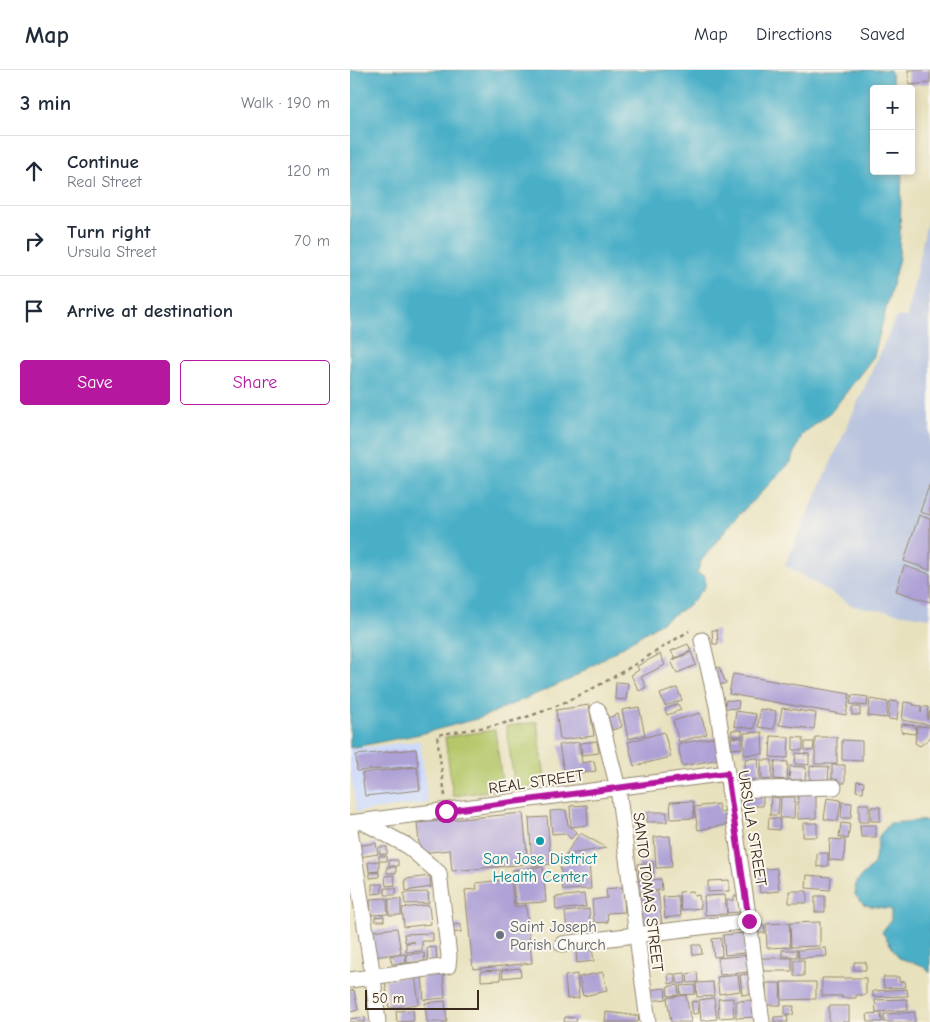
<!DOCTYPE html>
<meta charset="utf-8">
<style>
:root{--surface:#fff;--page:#f6f6f7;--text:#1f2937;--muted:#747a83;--line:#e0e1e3;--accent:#b5179e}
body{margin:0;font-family:"Comic Neue",sans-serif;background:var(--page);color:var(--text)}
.controls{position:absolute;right:15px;top:15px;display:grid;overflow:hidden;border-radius:5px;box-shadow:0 2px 8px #0003}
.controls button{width:45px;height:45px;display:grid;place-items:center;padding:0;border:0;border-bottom:1px solid var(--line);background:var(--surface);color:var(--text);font:25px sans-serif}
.scale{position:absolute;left:15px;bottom:12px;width:114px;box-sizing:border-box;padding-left:5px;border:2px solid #3b2a1e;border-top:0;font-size:14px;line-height:18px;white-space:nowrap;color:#3b2a1e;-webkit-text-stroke:4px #fbf7ec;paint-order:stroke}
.stop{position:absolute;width:15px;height:15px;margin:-11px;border:4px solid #b5179e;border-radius:50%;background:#fff}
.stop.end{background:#b5179e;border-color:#fff;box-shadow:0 1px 5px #0008}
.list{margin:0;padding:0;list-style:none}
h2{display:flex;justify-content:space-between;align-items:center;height:65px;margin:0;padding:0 20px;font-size:21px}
h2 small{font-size:16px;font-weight:400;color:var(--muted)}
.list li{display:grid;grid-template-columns:32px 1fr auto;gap:15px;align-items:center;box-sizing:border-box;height:70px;padding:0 20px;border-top:1px solid var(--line)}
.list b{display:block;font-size:19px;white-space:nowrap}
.list p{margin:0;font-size:16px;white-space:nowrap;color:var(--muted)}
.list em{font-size:16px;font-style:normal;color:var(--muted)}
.actions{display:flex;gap:10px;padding:15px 20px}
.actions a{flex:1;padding:11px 0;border:1px solid var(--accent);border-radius:5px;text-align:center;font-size:18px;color:var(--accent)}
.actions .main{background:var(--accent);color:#fff}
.icon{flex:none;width:28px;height:28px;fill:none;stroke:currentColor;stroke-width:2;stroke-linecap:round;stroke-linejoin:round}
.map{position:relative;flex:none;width:580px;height:952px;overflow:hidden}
header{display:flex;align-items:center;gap:30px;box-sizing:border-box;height:70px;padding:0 25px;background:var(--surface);border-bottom:1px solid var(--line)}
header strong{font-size:24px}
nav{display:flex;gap:28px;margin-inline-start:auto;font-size:18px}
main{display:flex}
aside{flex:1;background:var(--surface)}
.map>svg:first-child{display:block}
.built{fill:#cedafa}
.industrial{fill:#b9c4de}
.green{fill:#b5c76a;stroke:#787844}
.water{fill:#48afc7;stroke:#426c72}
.building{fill:#aea1d6}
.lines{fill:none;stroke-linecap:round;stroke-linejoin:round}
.street-casing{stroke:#92866e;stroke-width:17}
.path{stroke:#92866e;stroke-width:2.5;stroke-dasharray:4 4;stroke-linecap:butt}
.street{stroke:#fff;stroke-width:15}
.route{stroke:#b5179e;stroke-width:6}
.culture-dot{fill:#0f9aa8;stroke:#fbf7ec;stroke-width:2}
.worship-dot{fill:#6b7280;stroke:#fbf7ec;stroke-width:2}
.labels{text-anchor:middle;stroke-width:4;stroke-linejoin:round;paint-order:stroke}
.street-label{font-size:16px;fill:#3b2a1e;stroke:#fbf7ec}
.culture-label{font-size:16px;fill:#0d838f;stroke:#fbf7ec}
.worship-label{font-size:16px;fill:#5b616d;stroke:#fbf7ec;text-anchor:start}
</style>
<header>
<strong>Map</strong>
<nav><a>Map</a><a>Directions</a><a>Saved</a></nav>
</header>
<main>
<aside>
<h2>3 min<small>Walk · 190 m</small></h2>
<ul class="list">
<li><svg class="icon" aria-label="ahead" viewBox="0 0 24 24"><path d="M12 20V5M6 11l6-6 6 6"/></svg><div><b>Continue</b><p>Real Street</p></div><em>120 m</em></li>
<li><svg class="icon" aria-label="right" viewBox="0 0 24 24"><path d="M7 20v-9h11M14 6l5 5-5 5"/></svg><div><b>Turn right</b><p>Ursula Street</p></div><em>70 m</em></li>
<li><svg class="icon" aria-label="arrive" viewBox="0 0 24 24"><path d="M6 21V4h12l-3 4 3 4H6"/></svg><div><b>Arrive at destination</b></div></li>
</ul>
<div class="actions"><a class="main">Save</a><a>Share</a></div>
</aside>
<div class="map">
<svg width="580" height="952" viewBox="0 0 580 952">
<rect width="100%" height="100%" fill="#fbf7ec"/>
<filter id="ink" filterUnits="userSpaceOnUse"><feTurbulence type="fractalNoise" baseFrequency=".02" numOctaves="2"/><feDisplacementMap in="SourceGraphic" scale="10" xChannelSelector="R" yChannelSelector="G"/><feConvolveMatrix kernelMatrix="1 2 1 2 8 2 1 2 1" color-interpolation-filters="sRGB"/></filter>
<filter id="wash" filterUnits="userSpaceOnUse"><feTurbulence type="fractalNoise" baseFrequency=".0096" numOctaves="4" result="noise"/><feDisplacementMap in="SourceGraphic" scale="20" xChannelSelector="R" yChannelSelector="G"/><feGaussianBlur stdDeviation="1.12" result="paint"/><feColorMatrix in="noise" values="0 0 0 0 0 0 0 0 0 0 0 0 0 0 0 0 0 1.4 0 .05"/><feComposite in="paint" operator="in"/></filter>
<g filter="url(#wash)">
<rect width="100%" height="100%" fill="#e8e1be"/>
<path class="built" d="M70 671 78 733 6 742 0 695V679Z"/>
<path class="industrial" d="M580 137V246L571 247 580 248V548L503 536 435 495 546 247H557Z"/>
<path class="green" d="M187 652 196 715 165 719 156 656Z
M145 660 153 719 103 726 95 667Z"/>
<path class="water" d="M0 0H540L545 19H524V101H552L549 188 524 286 482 341 452 365 441 392 382 452 351 491 347 503 355 506V517L339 535 221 609 130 648 70 664 0 678Z
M580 750V903L574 896 549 888 532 862 541 850V839L514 835 505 825 506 812 524 794 529 766 540 753Z"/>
<g id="blocks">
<path class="building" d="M558 0H580V13L559 15Z
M580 413V445L570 442Z
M569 445 580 449V500L554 491Z
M554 496 580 504V532L546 521Z
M362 560H367L368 574H363Z
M338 574 341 581 325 588 321 581Z
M341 582 346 595 327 603 321 591Z
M310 584 315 595 291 607 296 617 289 621 281 605 289 600 287 596Z
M369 597 376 613 367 616 361 600Z
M383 604 500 624 496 645 379 624Z
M266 612 278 613 276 630 265 629Z
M327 618 332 630 315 636 310 624Z
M502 625 518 627 517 636 500 634Z
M520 629 538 632 536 648 518 646Z
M376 630 389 631 388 639 375 638Z
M540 631 549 632 547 650 538 649Z
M554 632 563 633V635L571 636V643L572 637H578L577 650 580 641V655L552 650Z
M328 634 331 640 317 645 315 639Z
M239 635 244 666 210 670 206 640Z
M289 637 295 665 278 669 272 640Z
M502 637H510V645H502Z
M432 638 466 643 464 659 429 655Z
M410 639 426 641 424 659 408 657Z
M386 641 406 644 404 659 384 656Z
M350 643 357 664 329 672 323 651Z
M268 644 272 657 262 660 258 648Z
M552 654 566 656 565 664 551 662Z
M567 656 580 657V668L570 676 565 673Z
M382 660H392V666H381Z
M314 662 321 687 284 696 278 672Z
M412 662 413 684 394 685V663Z
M421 666 439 667 438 688 420 687Z
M366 667 370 689 332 696 328 674Z
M392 667V678L381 679V668Z
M443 667 453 668V680H443Z
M465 667H487V694H465Z
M492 670 512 671V691L492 690Z
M247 671 249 683 232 685 231 673Z
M229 672 232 693 244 691 246 701 215 706 209 675Z
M455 672H464L463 681 455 680Z
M66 679 68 696 7 701 6 685Z
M446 683 459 684V695L445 694Z
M408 688 410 709 396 710 395 689Z
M411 690H422V709L412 710Z
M425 691 438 692 437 710 424 709Z
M482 695H495V713H482Z
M440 696 456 697 455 710H439Z
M460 696 479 697 478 711 460 710Z
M67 697 70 720 15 726 12 703Z
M507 711 514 712 513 722 506 721Z
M391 721 413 722V736H391Z
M448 723H466V748L448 749Z
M421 727 429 728 428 745H420Z
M431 727H445L444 748H430Z
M477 728 491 730 488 751 474 749Z
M343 731 344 748 321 749 320 732Z
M492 732 502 733 501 748H491Z
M368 734 370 743 378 741 380 754 348 760 344 737Z
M509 734H519V752H509Z
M237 735 238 755 221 757 220 736Z
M521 737H530V751H521Z
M216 740 218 755 227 762 221 769 215 763 202 764 200 741Z
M297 742H317V752H297Z
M173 743 178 794 102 801 100 780 70 783 67 753Z
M197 747 201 794 182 796 179 748Z
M419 748 430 749 429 760 418 759Z
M453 753H467V767H453Z
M491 753 500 754 498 769 489 767Z
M510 755H526V767H511Z
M230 763 250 774 256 778 215 785Z
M320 766 322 797 306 798 304 767Z
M480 769 495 770 494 791 479 790Z
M26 773 28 784 9 787 7 776Z
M29 777H37V784H30Z
M467 783H478V796L467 797Z
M29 786H37V791H29Z
M39 790H48V796H39Z
M29 791V801L19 802 18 792Z
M239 791 241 819 213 820 210 795Z
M303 792 304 807 289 808 288 794Z
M37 797H46V803H37Z
M193 797 196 832 165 834 162 800Z
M427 798 429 821 410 823 408 800Z
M29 802V807L20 808V803Z
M44 805 45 815 36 816 35 806Z
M457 805 481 807 480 820 456 818Z
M80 806 81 817 56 821 55 809Z
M161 809 164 837 176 835 182 893 123 899 115 820 127 819 126 813Z
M311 809 312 820 288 822 287 811Z
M379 810V821L358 822V811Z
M22 814H32V823L22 824Z
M273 817 275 842 257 843 258 852 244 853 242 830 257 828 256 819Z
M35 818H46V825H35Z
M343 821 344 826 349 825 351 838 331 840 329 822Z
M439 821H457V833H439Z
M78 822 79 833 55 834 54 823Z
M308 822 312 855 293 857 290 824Z
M234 824 236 837 206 840 205 827Z
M375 825 377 844 355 845 354 826Z
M328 826 331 846 315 848 313 827Z
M384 826H389L390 842 377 843V830H384Z
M465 826H475V842H465Z
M37 828 38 844 21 845 20 829Z
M39 829H51V845H39Z
M79 835 81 854 54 857 52 838Z
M239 839 241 860 217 862 215 842Z
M34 846V851H25V847Z
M470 852V876L441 877 440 853Z
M439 853 440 877 417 878 416 854Z
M111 854V862L98 863 97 856Z
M414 855 415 863H408V856Z
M47 858 51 883 25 887 21 861Z
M83 863V871H72V881L56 882V873L65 872H55L54 864Z
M394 863 396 883 375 885 373 865Z
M371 868 372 886 364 887 362 869Z
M342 875H351L352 884 343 885Z
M86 877 87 890 78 891 77 878Z
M242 878 244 891 227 893 226 879Z
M476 878 477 886 449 888 448 880Z
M432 880H447V887L432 886Z
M74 883 75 891 57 893 56 884Z
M55 884 56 893 42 894 40 886Z
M399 885 400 902 370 905 368 888Z
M411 888H442V901H411Z
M444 890H454V906H444Z
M504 892H516V900H504Z
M170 898 171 906 153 908 152 900Z
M150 900 151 910 131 911V901Z
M253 902 257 921 233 926 229 907Z
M347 902 348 912 338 913 337 904Z
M93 903 95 928 74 930 72 905Z
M335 903 336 913 328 914 326 904Z
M227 904 229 928 217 929 215 906Z
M318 904H325L326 913 319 914Z
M400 904 401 924 392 925 390 905Z
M65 905 69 934 39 938 35 910Z
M388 905 390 921 369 924 367 907Z
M533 907H549V912L555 911 556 917 534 918Z
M472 908H516V925H506V928H491L492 926H472Z
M363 912 364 926 347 927 346 913Z
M431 912H466V929L432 930Z
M416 913H430L431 935H416Z
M328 915 329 925 318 926 317 917Z
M345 915V924L331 925 330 916Z
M315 918 316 929 299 931 298 920Z
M557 919 558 926 523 927V921Z
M4 920 8 940 0 942V921Z
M336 925 341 952H321L317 928Z
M364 928 367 949 351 951 349 930Z
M383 928 384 947 369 948 368 929Z
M557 929 558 940 526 942 525 930Z
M404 930 405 947 386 948V931Z
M95 931 97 952H77L75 933Z
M347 931 349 943 343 944 341 932Z
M435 936H444L443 945 435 944Z
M479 936H499V952H479Z
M63 940 64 951 47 952 46 941Z
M256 942 289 946 288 952H255Z
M565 942V952H534V944Z
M531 943 532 952H518L517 944Z
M437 946 438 952H424V947Z
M15 947V952H0V949Z
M215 947 227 948 226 952H214Z"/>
</g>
</g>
<g filter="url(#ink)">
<use href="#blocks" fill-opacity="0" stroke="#92866e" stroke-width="1"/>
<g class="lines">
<g class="street-casing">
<path id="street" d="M352 570 367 636 399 851 412 952
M248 640 268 718 298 952
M379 720 484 717
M0 753 377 703
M0 760 23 907 28 952
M212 874 399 851
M0 910 98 896 99 886 89 803 56 775 13 752"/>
</g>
<path class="path" d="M95 726 87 665C114 660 144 657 170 649 231 631 285 594 339 561"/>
<use href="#street" class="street"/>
</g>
</g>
<g class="lines" filter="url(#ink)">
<path class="route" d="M96 741 377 703 399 851"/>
</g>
<circle class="culture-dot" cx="190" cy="771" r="5"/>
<circle class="worship-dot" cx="150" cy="865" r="5"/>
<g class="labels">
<g class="street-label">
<text transform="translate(186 711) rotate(-8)" y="6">REAL STREET</text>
<text transform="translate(403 758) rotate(81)" y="6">URSULA STREET</text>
<text transform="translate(299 822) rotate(83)" y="6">SANTO TOMAS STREET</text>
</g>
<g class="culture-label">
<text x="190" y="794">San Jose District<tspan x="190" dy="18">Health Center</tspan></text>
</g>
<g class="worship-label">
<text x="160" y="862">Saint Joseph<tspan x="160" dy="18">Parish Church</tspan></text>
</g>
</g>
</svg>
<div class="controls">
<button>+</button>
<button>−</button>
</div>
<div class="scale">50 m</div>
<div class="stop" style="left:96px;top:741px"></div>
<div class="stop end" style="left:399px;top:851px"></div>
</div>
</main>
